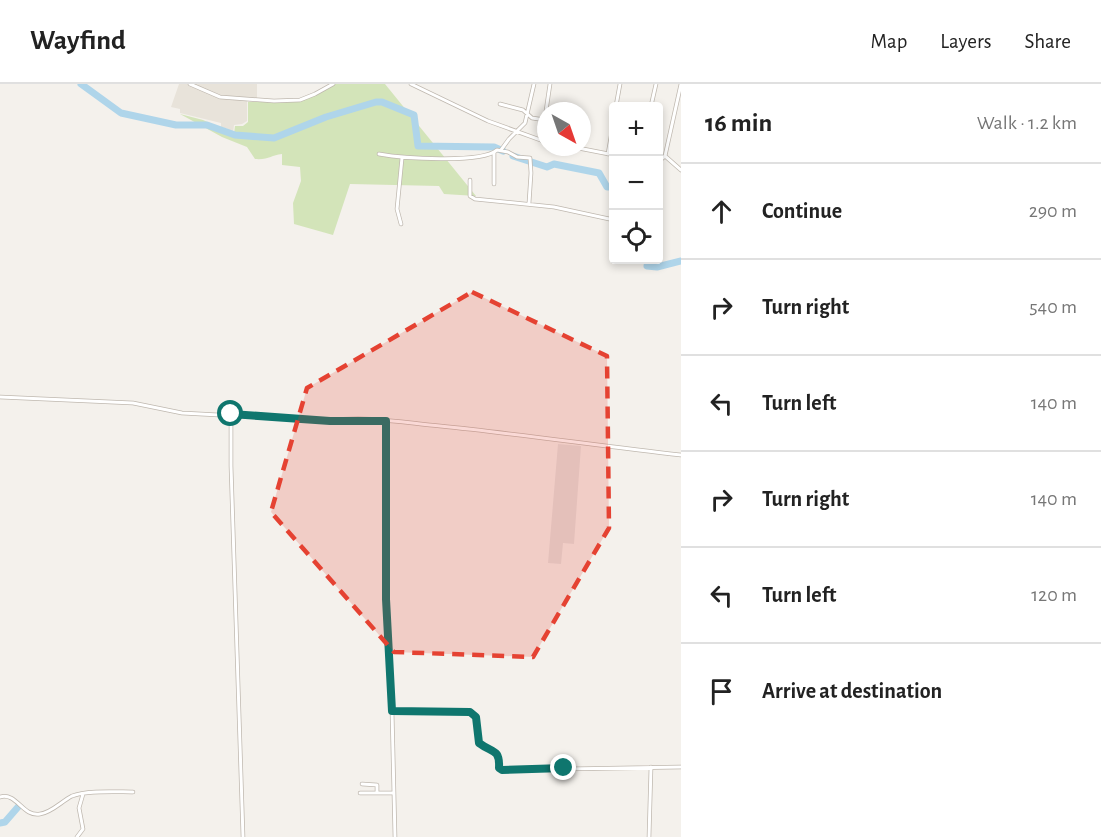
<!DOCTYPE html>
<meta charset="utf-8">
<style>
:root{--surface:#fff;--page:#f6f6f6;--text:#222;--muted:#767676;--line:#e0e0e0}
body{margin:0;font-family:"Alegreya Sans",sans-serif;background:var(--page);color:var(--text)}
.controls{position:absolute;right:18px;top:18px;display:grid;overflow:hidden;border-radius:6px;box-shadow:0 3px 9px #0003}
.controls button{width:54px;height:54px;display:grid;place-items:center;padding:0;border:0;border-bottom:2px solid var(--line);background:var(--surface);color:var(--text);font:30px sans-serif}
.compass{position:absolute;left:537px;top:18px;width:54px;height:54px;border-radius:50%;background:var(--surface);box-shadow:0 3px 9px #0003;rotate:140deg}
.stop{position:absolute;width:18px;height:18px;margin:-14px;border:4px solid #0f766e;border-radius:50%;background:#fff}
.stop.end{background:#0f766e;border-color:#fff;box-shadow:0 2px 6px #0008}
.list{margin:0;padding:0;list-style:none}
h2{display:flex;justify-content:space-between;align-items:center;height:78px;margin:0;padding:0 24px;font-size:26px}
h2 small{font-size:20px;font-weight:400;color:var(--muted)}
.list li{display:grid;grid-template-columns:39px 1fr auto;gap:18px;align-items:center;box-sizing:border-box;height:96px;padding:0 24px;border-top:2px solid var(--line)}
.list b{display:block;font-size:22px;white-space:nowrap}
.list em{font-size:20px;font-style:normal;color:var(--muted)}
.icon{flex:none;width:33px;height:33px;fill:none;stroke:currentColor;stroke-width:2;stroke-linecap:round;stroke-linejoin:round}
.map{position:relative;flex:none;width:681px;height:753px;overflow:hidden}
header{display:flex;align-items:center;gap:36px;box-sizing:border-box;height:84px;padding:0 30px;background:var(--surface);border-bottom:2px solid var(--line)}
header strong{font-size:28px}
nav{display:flex;gap:33px;margin-inline-start:auto;font-size:21px}
main{display:flex}
aside{flex:1;background:var(--surface)}
.map>svg:first-child{display:block}
.residential{fill:#e8e3da}
.industrial{fill:#e4e0dd}
.green{fill:#d3e4b9}
.lines{fill:none;stroke-linecap:round;stroke-linejoin:round}
.river{stroke:#afd5ea;stroke-width:7}
.street-casing{stroke:#bfb8af;stroke-width:4.5}
.street{stroke:#fff;stroke-width:3}
.route{stroke:#0f766e;stroke-width:8}
.marked{fill:#e54232;fill-opacity:0.2;stroke:#e54232;stroke-width:4.5;stroke-dasharray:12 8;stroke-linejoin:round}
</style>
<header>
<strong>Wayfind</strong>
<nav><a>Map</a><a>Layers</a><a>Share</a></nav>
</header>
<main>
<div class="map">
<svg width="681" height="753" viewBox="0 0 681 753">
<rect width="100%" height="100%" fill="#f4f1ec"/>
<path class="residential" d="M179 0H189L219 13 247 17V37L242 40 234 41 233 49 228 48V45L221 43V39L180 29V25L171 23Z
M193 0H257V15L219 11Z"/>
<path class="industrial" d="M558 360 581 362 574 460 563 459 561 480 548 479Z"/>
<path class="green" d="M334 0H385L476 112 444 110 439 102 350 100 333 151 294 140 293 119 301 97 300 83 282 81V70C271 71 269 76 255 75L247 63 222 53 180 30 203 36 234 50 235 42H243L248 38V18L300 17Z"/>
<g class="lines">
<path class="river" d="M81 0 121 29 176 41H207L235 51 274 54 326 33 376 18H382L414 31 418 62 494 63 503 67
M513 72 547 83 554 80 599 89 607 103H614
M658 124V129
M648 176 647 182 657 183 681 177
M0 739 5 738 18 723"/>
<g class="street-casing">
<path id="street" d="M190 0 220 13 274 17 300 16 315 10 333 0
M411 0 488 37 546 58
M500 20 523 26 532 34 545 36
M616 22 620 0
M651 22 656 0
M546 27 550 0
M542 57 546 29
M573 63 614 71
M501 66 509 55 525 39 534 0
M379 70C401 74 481 80 497 66L508 68 517 73 530 74 531 89 529 119
M608 70 614 36
M665 72 681 86
M658 78 665 72 681 0
M470 96V112L475 115 554 123 614 136
M494 100V69
M401 140 397 125 402 74
M0 313 133 319 182 329 330 337C364 331 406 339 440 342 520 350 600 362 681 371
M231 330V382L243 753
M386 337V515L392 627 395 753
M392 627 470 628 476 633 479 659C492 669 500 664 499 684L502 686 681 683
M362 700 377 701V708
M360 709H394
M0 713C17 708 22 733 40 730 51 729 62 717 72 712 87 706 117 708 133 708
M77 753 83 745 79 724 83 710
M649 753 651 683"/>
</g>
<use href="#street" class="street"/>
</g>
<g class="lines">
<path class="route" d="M231 330 330 337H386V515L392 627 470 628 476 633 479 659C492 669 500 664 499 684L502 686 564 684"/>
</g>
<path class="marked" d="M472 208 607 272 609 444 533 573 394 568 271 428 307 304Z"/>
</svg>
<div class="controls">
<button>+</button>
<button>−</button>
<button><svg class="icon" aria-label="locate" viewBox="0 0 24 24"><circle cx="12" cy="12" r="6"/><path d="M12 2v4M12 18v4M2 12h4M18 12h4"/></svg></button>
</div>
<svg class="compass" viewBox="-18 -18 36 36"><path d="M0-13l5 13h-10z" fill="#e53935"/><path d="M0 13l5-13h-10z" fill="#767676"/></svg>
<div class="stop" style="left:231px;top:330px"></div>
<div class="stop end" style="left:564px;top:684px"></div>
</div>
<aside>
<h2>16 min<small>Walk · 1.2 km</small></h2>
<ul class="list">
<li><svg class="icon" aria-label="ahead" viewBox="0 0 24 24"><path d="M12 20V5M6 11l6-6 6 6"/></svg><div><b>Continue</b></div><em>290 m</em></li>
<li><svg class="icon" aria-label="right" viewBox="0 0 24 24"><path d="M7 20v-9h11M14 6l5 5-5 5"/></svg><div><b>Turn right</b></div><em>540 m</em></li>
<li><svg class="icon" aria-label="left" viewBox="0 0 24 24"><path d="M17 20v-9H6M10 6l-5 5 5 5"/></svg><div><b>Turn left</b></div><em>140 m</em></li>
<li><svg class="icon" aria-label="right" viewBox="0 0 24 24"><path d="M7 20v-9h11M14 6l5 5-5 5"/></svg><div><b>Turn right</b></div><em>140 m</em></li>
<li><svg class="icon" aria-label="left" viewBox="0 0 24 24"><path d="M17 20v-9H6M10 6l-5 5 5 5"/></svg><div><b>Turn left</b></div><em>120 m</em></li>
<li><svg class="icon" aria-label="arrive" viewBox="0 0 24 24"><path d="M6 21V4h12l-3 4 3 4H6"/></svg><div><b>Arrive at destination</b></div></li>
</ul>
</aside>
</main>
